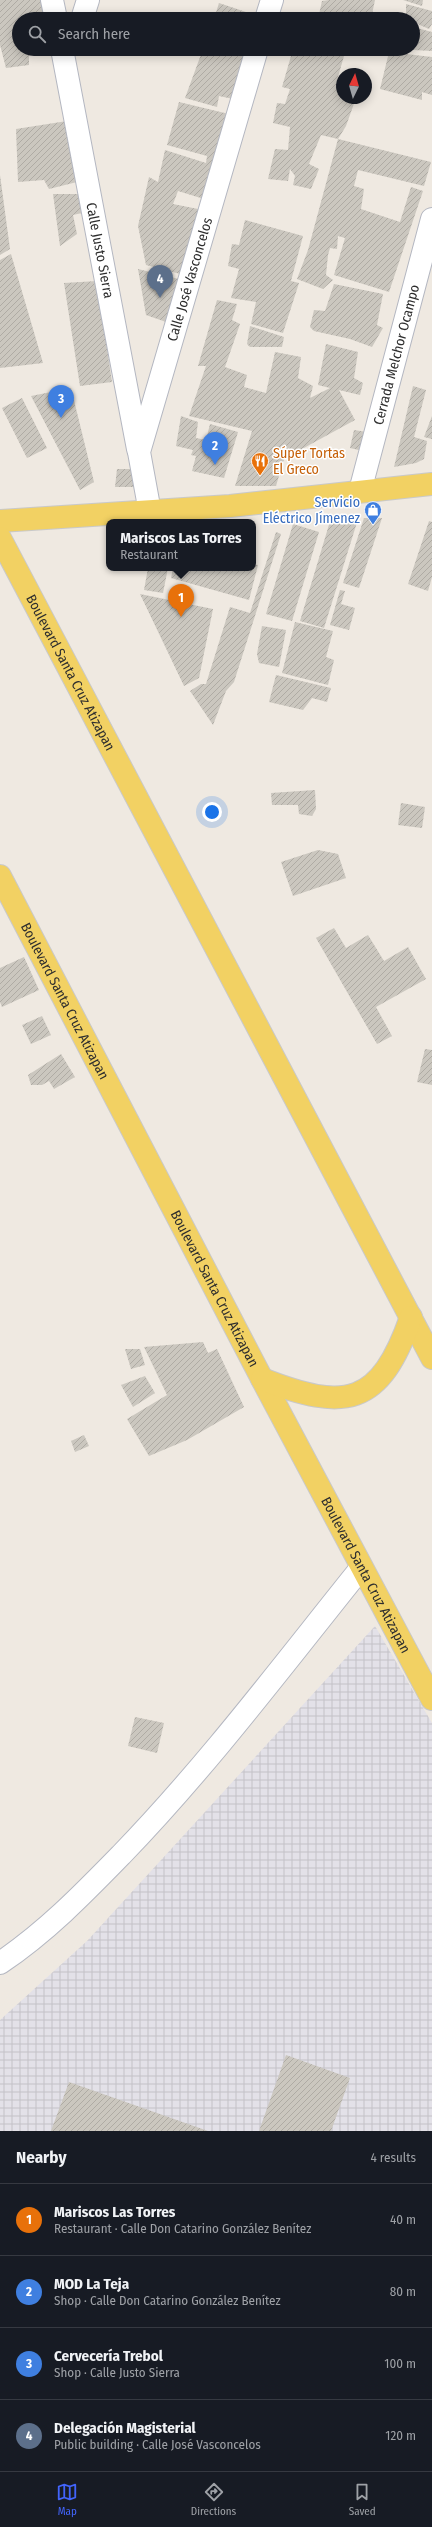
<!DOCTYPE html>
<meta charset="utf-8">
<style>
:root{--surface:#171b24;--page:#20242c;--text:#f1f3f6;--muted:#9ea1a6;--line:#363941;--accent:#4264fb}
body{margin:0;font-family:"Fira Sans Condensed",sans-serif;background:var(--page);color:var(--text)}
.compass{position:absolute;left:336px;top:68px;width:36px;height:36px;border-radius:50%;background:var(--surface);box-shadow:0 2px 10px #0003;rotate:5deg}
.you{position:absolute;left:212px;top:812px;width:14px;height:14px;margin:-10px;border:3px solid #fff;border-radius:50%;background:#1a73e8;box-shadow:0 0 0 6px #1a73e833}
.badge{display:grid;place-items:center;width:26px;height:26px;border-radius:50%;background:var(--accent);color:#fff;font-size:13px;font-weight:700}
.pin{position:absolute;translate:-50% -33px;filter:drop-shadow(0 1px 2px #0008)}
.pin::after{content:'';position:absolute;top:21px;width:14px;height:12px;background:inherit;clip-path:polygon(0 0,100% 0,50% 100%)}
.popup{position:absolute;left:106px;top:519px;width:150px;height:52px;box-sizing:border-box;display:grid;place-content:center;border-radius:8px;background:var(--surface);filter:drop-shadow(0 1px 3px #0005);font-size:13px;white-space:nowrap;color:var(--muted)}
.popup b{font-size:15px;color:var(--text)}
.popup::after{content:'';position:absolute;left:50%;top:100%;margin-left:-8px;border:8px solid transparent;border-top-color:var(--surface)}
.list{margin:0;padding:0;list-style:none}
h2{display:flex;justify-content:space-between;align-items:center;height:52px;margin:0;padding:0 16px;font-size:17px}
h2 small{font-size:13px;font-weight:400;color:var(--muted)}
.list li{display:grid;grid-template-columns:26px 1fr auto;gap:12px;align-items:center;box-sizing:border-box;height:72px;padding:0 16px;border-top:1px solid var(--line)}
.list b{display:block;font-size:15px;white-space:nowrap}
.list p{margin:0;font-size:13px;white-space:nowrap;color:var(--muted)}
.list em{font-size:13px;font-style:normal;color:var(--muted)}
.icon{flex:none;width:22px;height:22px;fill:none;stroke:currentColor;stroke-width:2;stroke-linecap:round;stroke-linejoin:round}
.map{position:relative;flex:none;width:432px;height:2131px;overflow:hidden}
.search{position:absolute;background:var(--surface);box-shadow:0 2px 10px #0003;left:12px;right:12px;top:12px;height:44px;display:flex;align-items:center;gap:10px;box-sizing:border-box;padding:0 14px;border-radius:22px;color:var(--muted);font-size:15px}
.sheet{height:340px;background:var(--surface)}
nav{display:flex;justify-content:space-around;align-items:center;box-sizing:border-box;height:56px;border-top:1px solid var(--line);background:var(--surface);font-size:11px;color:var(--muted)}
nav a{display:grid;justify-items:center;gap:2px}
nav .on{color:var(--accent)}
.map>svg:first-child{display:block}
.industrial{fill:url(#industrial-grid)}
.building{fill:url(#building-hatch)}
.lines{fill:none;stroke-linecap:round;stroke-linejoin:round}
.minor-casing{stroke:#b4b7c1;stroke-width:24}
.major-casing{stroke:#c9c9c9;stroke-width:24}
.minor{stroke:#fff;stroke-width:22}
.major{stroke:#f2d163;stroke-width:22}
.labels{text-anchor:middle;stroke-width:3;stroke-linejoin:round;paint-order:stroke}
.street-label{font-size:14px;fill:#2e2e2e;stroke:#fff}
.food-label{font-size:14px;fill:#c56008;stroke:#fff;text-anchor:start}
.shop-label{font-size:14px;fill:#366cbe;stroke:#fff;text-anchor:end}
</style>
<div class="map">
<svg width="432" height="2131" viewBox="0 0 432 2131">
<defs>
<pattern id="industrial-grid" width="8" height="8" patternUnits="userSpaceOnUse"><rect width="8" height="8" fill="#e3e1e8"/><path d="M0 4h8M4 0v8" fill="none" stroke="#c3c1c7"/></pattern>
<pattern id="building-hatch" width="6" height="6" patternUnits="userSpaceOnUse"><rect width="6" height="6" fill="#cbc7bf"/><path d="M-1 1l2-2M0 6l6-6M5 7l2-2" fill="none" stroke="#afaba4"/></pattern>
</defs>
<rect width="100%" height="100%" fill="#efe9e1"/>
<path class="industrial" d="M375 1626 432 1723V2131H0V2020L87 1941Z"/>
<path class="building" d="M0 0H42L45 19H19V49H29V65L6 68 0 45Z
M329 0H375L371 19H318L322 1Z
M403 0H423L422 6Z
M219 3 249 13 246 19H214Z
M406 4 432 11V24L429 29 413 22V19L406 18Z
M413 27 432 32V51L413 50Z
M203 49H249L233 99 219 96 217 107 185 98Z
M293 49H346L336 84 342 86V98H356L346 126 338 139 431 162 424 186 358 170 354 186 364 189 361 209 400 222 411 187 423 191 389 292 334 275 345 238 338 236 337 249 330 248 328 255 326 275 333 280 323 289 297 279 308 250 338 139 321 135 309 164 319 169 311 189 293 185 295 176 290 169 288 181 268 179 275 149 288 150 290 127 273 123 277 103 285 104 290 89 282 87Z
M389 52 432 57V95L422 92V100L380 89Z
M179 102 233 115 204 199 178 191 173 204 203 210 184 275 146 265 138 226 149 177 158 182 165 150 206 163 207 156 167 145Z
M67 121 77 182 49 189 44 180 18 182 16 129Z
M0 175 10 249 0 255Z
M53 194H78L82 213 73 215 77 234 60 246Z
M245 220 303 236 291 281 299 283 283 333 251 324 256 302 231 298 239 269 228 266 232 244 239 245Z
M11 254 43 363 0 368V260Z
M138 269 183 280 169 323 146 315Z
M97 281 112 382 80 386 64 283Z
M334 284 383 294 377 325 383 328 372 347 350 339 314 331 310 327 314 310 325 311Z
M217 300 237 304 232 320 240 324 225 367 247 375 244 387 266 393 275 352 301 357 298 378 313 386 310 398 330 388 318 385 326 344 358 352 354 378 363 383 360 395 339 390 355 420 291 455 286 452 276 486H235L252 431 189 416 206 366H198Z
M250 326 284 337 282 347H250L247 344Z
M413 386 426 390 414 437 427 441 424 459 416 463 394 467Z
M71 388 94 482 80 490 31 396Z
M22 398 47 448 27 458 2 408Z
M181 416 198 422 196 438 206 440 210 424 238 432 224 478 192 471 196 456 191 455 193 450 176 446Z
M432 416V439L424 437Z
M354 430 367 432 363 451 350 448Z
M117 469H137L135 487H115Z
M359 516 324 628 300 621 331 518Z
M364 518H382L359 588 343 583Z
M429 521 432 522V577L428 591 408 584Z
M293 524 319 532 292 621 266 614Z
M276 532 281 534 234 682 226 691 213 725 190 691 201 684H206L230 607 250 613Z
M253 564 258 565 249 600 171 578 173 568H253Z
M148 568H168L163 593 144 590Z
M340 590 345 591 341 604 355 608 349 630 330 625Z
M140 594 213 609 199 678 184 686Z
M295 622 333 631 326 657 334 660 328 685 282 673Z
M262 626 286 630 279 667 259 663 257 654Z
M276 675 331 688 327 702 312 698 303 710 269 702Z
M315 790 316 809 312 816 299 814 298 805H272L271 793Z
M401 803 425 807 422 828 398 825Z
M318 850 338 854 346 878 293 896 281 862Z
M334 928 346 948 368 935 384 961 408 947 426 979 376 1007 392 1036 377 1044 316 938Z
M24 957 39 990 2 1007 0 1002V968Z
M42 1016 51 1035 31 1044 22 1025Z
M425 1049 432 1050V1085L417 1082Z
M61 1054 75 1077 54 1089 49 1081 42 1085H31L28 1075Z
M203 1342 208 1353 217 1349 244 1407 187 1440 149 1456 127 1419 167 1395 144 1347Z
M125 1349H140L145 1365 131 1369Z
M145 1376 155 1393 133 1407 121 1385Z
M84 1435 89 1446 75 1452 71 1441Z
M135 1717 164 1723 157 1753 128 1746Z
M286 2055 350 2078 331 2131H259Z
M69 2082 208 2131H51Z"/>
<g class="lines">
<g class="minor-casing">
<g id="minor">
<path d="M52 0 56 19"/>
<path d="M82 19 88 0"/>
<path d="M266 19 272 0"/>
<path id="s1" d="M62 49 138 449"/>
<path id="s2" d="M360 491 432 219"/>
<path id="s3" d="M150 512 139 452 257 49"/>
<path d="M0 1963C46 1932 83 1894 121 1855 208 1765 283 1665 361 1568"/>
</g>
</g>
<g class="major-casing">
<g id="major">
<path d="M0 521 230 506 432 484"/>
<path id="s4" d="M0 538 432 1358"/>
<path id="s5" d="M0 876 262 1379 432 1699"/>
<path d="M262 1379C346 1412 380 1406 411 1317"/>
</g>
</g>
<use href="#minor" class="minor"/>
<use href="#major" class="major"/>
</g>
<defs>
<g id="restaurant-pin" transform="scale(0.9)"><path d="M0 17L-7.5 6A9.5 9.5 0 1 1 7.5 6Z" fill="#e8710a" stroke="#fff"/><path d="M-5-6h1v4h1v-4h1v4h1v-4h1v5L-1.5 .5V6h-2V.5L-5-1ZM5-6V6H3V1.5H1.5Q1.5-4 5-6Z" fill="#fff"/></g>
<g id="shop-pin" transform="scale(0.9)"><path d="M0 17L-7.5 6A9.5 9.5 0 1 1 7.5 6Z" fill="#3f7fe0" stroke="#fff"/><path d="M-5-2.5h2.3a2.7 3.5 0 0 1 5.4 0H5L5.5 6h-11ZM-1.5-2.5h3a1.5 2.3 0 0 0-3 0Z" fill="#fff"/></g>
</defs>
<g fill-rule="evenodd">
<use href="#restaurant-pin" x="260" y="461"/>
<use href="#shop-pin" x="373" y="510"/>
</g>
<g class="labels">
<g class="street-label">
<text dy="5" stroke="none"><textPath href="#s1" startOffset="205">Calle Justo Sierra</textPath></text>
<text dy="5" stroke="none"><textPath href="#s3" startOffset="241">Calle José Vasconcelos</textPath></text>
<text dy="5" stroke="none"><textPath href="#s2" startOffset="141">Cerrada Melchor Ocampo</textPath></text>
<text dy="5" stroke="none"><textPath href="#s4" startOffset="152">Boulevard Santa Cruz Atizapan</textPath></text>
<text dy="5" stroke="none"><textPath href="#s5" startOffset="141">Boulevard Santa Cruz Atizapan</textPath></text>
<text dy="5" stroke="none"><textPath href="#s5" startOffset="465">Boulevard Santa Cruz Atizapan</textPath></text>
<text dy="5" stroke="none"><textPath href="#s5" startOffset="789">Boulevard Santa Cruz Atizapan</textPath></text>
</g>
<g class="food-label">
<text x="273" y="458">Súper Tortas<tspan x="273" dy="16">El Greco</tspan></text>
</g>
<g class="shop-label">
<text x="360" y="507">Servicio<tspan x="360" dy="16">Eléctrico Jímenez</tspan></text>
</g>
</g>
</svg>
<svg class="compass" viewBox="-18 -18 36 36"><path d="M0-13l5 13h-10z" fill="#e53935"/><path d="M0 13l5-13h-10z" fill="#9ea1a6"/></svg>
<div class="you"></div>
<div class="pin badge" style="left:181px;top:617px;background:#e8710a">1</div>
<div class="popup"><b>Mariscos Las Torres</b>Restaurant</div>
<div class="pin badge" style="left:215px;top:465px;background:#3f7fe0">2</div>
<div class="pin badge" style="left:61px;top:418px;background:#3f7fe0">3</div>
<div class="pin badge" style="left:160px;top:298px;background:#5c6f8a">4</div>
<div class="search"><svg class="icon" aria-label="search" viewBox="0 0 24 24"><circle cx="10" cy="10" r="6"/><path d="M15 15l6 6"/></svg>Search here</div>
</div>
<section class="sheet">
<h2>Nearby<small>4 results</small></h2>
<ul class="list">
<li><span class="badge" style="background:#e8710a">1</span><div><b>Mariscos Las Torres</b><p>Restaurant · Calle Don Catarino González Benítez</p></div><em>40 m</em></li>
<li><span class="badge" style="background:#3f7fe0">2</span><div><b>MOD La Teja</b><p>Shop · Calle Don Catarino González Benítez</p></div><em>80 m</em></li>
<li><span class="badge" style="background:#3f7fe0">3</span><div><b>Cervecería Trebol</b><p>Shop · Calle Justo Sierra</p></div><em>100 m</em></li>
<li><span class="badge" style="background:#5c6f8a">4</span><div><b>Delegación Magisterial</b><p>Public building · Calle José Vasconcelos</p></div><em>120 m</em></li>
</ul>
</section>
<nav>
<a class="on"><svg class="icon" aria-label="map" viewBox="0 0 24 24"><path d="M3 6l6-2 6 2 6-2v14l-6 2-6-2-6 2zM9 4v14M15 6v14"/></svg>Map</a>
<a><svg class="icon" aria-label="directions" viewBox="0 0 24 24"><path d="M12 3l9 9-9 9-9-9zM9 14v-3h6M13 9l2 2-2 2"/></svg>Directions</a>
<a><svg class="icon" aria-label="saved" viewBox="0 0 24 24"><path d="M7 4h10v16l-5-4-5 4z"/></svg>Saved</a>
</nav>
